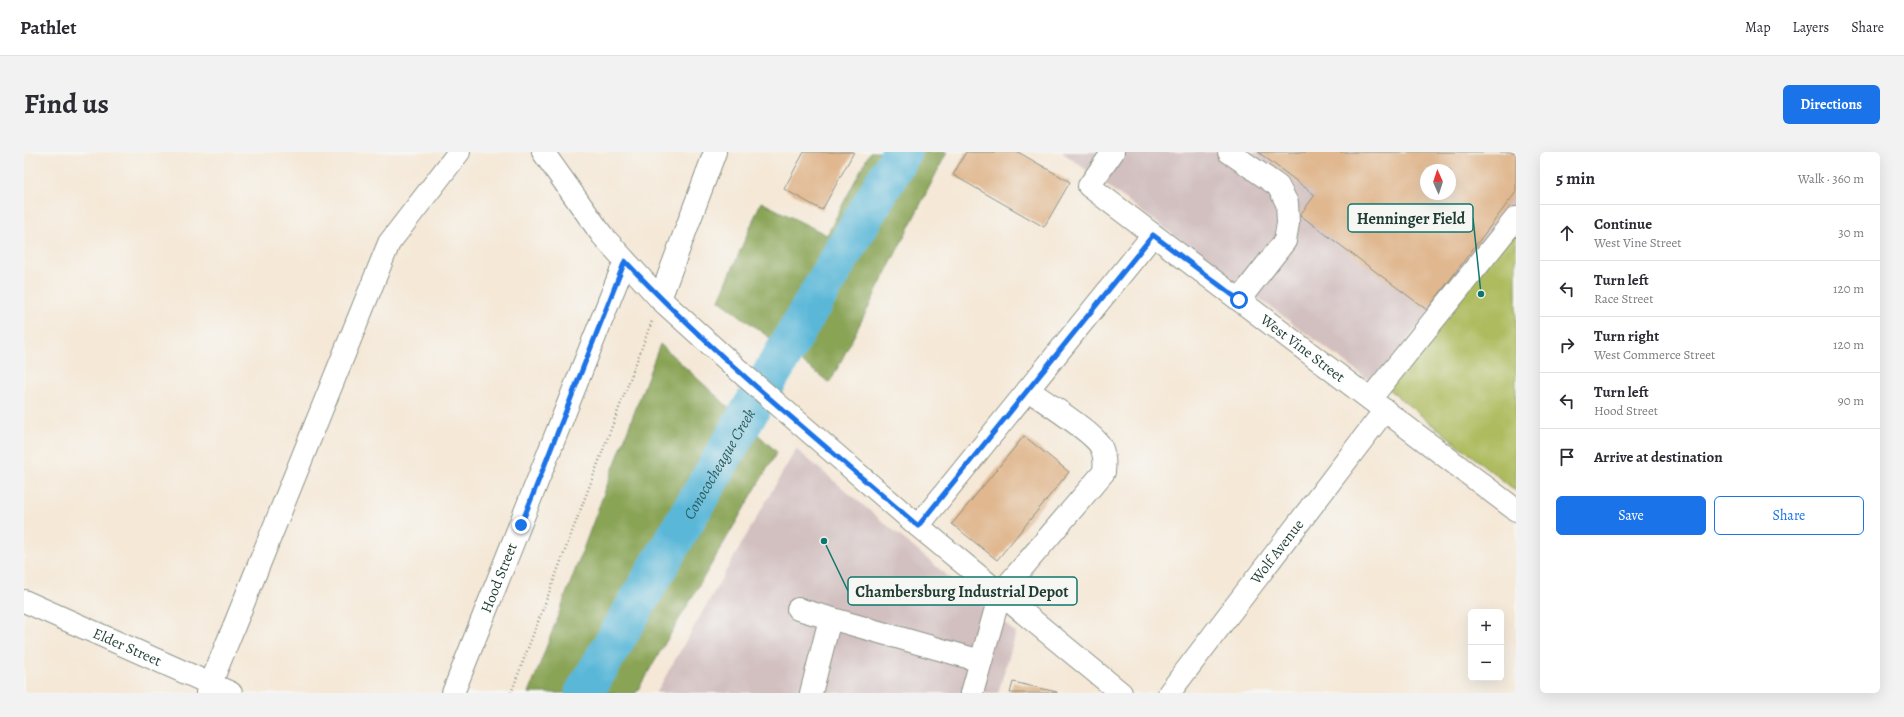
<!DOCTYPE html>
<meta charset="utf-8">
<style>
:root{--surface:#fff;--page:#f2f2f3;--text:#2b2b33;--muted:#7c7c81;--line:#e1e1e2;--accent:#1a73e8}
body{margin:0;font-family:Alegreya,serif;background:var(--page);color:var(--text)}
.controls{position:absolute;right:12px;bottom:12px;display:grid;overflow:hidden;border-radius:6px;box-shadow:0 4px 16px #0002}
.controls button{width:36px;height:36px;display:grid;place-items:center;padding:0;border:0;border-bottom:1px solid var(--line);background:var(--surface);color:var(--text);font:20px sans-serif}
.compass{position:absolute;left:1396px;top:12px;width:36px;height:36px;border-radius:50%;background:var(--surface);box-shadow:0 4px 16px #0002;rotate:357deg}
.stop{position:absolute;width:12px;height:12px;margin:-9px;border:3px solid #1a73e8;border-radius:50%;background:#fff}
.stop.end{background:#1a73e8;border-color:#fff;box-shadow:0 1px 4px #0008}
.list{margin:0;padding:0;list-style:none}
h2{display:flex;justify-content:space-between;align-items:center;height:52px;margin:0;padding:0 16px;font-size:17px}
h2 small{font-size:13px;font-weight:400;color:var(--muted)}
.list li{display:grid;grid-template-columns:26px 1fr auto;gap:12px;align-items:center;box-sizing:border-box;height:56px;padding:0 16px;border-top:1px solid var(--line)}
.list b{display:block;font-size:15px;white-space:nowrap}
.list p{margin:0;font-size:13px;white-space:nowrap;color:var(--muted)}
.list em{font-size:13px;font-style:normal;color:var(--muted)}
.actions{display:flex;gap:8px;padding:12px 16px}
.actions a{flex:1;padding:9px 0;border:1px solid var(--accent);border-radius:6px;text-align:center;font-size:14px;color:var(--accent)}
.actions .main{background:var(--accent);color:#fff}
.icon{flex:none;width:22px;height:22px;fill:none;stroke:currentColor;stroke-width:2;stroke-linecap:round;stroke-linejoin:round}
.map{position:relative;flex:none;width:1492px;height:541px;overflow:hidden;border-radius:6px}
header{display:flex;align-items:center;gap:24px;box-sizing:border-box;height:56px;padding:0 20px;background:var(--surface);border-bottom:1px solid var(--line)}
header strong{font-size:19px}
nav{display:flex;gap:22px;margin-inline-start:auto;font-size:14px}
.intro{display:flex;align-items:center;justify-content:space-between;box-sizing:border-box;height:96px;padding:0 24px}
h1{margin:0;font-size:28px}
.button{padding:10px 18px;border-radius:6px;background:var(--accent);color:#fff;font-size:14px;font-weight:700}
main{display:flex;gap:24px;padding:0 24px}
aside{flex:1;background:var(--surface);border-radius:6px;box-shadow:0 4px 16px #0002}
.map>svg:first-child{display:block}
.industrial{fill:#d2bfc0;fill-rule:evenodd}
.green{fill:#aebc5f;stroke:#667c4a}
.forest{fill:#8aa456;stroke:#547045}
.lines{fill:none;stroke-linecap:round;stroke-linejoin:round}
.river{stroke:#5ab7d8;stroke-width:39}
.building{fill:#e0b78f;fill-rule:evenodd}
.minor-casing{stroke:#8a9286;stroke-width:24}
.path{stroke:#8a9286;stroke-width:2.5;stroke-dasharray:1 3;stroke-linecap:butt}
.minor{stroke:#fff;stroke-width:22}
.route{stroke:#1a73e8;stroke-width:5}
.labels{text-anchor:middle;stroke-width:3;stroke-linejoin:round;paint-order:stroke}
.street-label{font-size:15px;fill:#1f3d34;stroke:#f6f6f2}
.water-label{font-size:16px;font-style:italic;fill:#2e5c5d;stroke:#f6f6f2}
.leader{fill:none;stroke:#0f766e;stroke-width:1.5}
.callout-dot{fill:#0f766e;stroke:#f6f6f2;stroke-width:1.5}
.callout{fill:#f6f6f2;stroke:#0f766e;stroke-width:1.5}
.callout-label{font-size:16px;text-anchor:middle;font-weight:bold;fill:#1f3d34}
</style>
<header>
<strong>Pathlet</strong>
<nav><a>Map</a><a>Layers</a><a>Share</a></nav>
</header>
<div class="intro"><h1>Find us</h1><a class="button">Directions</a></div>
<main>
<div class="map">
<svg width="1492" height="541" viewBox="0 0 1492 541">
<rect width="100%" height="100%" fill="#f6f6f2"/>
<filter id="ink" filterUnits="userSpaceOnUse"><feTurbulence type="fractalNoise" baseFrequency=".025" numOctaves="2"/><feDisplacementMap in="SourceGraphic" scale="8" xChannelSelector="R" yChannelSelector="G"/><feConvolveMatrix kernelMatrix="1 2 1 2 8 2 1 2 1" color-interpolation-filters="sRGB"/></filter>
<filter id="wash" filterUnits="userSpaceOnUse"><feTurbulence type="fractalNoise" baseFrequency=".012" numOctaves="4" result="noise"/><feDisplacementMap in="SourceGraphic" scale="16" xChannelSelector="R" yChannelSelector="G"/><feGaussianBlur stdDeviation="0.9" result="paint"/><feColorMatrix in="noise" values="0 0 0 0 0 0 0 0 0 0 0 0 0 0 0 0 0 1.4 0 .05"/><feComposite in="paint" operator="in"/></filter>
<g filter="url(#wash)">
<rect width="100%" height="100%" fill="#f5e8d7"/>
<path class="industrial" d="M1038 0H1492V51L1349 231ZM1402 18H1426V42H1402Z
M772 297 992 481 974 541H632Z"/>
<path class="green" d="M1492 56V339L1354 229Z"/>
<path class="forest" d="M846 0H923L806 231 695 148 737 50 803 83Z
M636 192 753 300 612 541H505Z"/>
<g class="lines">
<path class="river" id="s1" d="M560 541 878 0"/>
</g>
<g id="blocks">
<path class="building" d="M780 0H830L798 58 760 37Z
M942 0H994L1046 30 1020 75 929 23Z
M1234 0H1492V40L1403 158 1276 63 1291 43ZM1402 18H1426V42H1402Z
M1000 284 1045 320 973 408 928 372Z
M989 530 1033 540V541H986Z"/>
</g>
</g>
<g filter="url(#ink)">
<use href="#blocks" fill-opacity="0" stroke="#8a9286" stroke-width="1"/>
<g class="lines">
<g class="minor-casing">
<g id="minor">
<path d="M519 0 578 83 636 147 721 224 894 374 1097 541"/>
<path id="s2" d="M1089 0 1065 34 1492 358"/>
<path d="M1205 0 1254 34 1263 51 1264 71 1261 89 1215 148"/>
<path d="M636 147 691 0"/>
<path d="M1346 247 1492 66"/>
<path d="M894 374 1129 83"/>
<path id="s3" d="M0 449 207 541"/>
<path d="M774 457 957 509"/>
<path d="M183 541 365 91 435 0"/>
<path id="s4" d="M429 541 601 109"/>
<path d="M787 541 806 467"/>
<path d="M948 541 976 442 1080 320C1081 311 1081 303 1077 295 1070 281 1020 249 1004 238"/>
<path id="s5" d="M1145 541 1361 258"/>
</g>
</g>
<path class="path" d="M487 541 628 169"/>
<use href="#minor" class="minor"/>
</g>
</g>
<g class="lines" filter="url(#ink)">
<path class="route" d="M497 373 601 109C691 205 795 288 894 374L1129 83 1215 148"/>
</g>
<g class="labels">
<g class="street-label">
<text dy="5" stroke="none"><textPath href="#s2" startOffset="310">West Vine Street</textPath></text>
<text dy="5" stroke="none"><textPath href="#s5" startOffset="178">Wolf Avenue</textPath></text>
<text dy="5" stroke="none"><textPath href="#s4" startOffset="124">Hood Street</textPath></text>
<text dy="5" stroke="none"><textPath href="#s3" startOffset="113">Elder Street</textPath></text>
</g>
<g class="water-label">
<text dy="6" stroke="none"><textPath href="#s1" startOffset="266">Conococheague Creek</textPath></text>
</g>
</g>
<path class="leader" d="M1457 142L1449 66M800 389L824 439"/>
<g class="callout-dot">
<circle cx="1457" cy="142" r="4"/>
<circle cx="800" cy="389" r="4"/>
</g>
<g class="callout">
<rect x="1324" y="52" width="125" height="28" rx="4"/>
<rect x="824" y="425" width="229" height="28" rx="4"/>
</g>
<g class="callout-label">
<text x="1387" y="72">Henninger Field</text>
<text x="938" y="445">Chambersburg Industrial Depot</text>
</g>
</svg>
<div class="controls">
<button>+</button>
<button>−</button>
</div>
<svg class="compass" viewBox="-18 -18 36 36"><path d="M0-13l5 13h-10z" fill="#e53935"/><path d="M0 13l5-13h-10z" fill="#7c7c81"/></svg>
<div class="stop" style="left:1215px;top:148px"></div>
<div class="stop end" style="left:497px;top:373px"></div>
</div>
<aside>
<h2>5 min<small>Walk · 360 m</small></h2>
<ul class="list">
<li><svg class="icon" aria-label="ahead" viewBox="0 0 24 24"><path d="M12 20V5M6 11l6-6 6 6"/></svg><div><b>Continue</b><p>West Vine Street</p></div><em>30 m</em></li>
<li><svg class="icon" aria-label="left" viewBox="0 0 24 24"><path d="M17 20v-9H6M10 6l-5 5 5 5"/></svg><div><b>Turn left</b><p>Race Street</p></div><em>120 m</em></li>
<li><svg class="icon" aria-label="right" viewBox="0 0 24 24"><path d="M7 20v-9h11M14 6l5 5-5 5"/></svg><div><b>Turn right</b><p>West Commerce Street</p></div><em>120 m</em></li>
<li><svg class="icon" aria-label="left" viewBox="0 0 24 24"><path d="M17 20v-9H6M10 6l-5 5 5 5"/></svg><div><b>Turn left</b><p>Hood Street</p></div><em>90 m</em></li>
<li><svg class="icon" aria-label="arrive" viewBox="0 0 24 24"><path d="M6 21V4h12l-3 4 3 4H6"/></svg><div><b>Arrive at destination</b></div></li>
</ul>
<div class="actions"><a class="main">Save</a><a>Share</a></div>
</aside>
</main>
